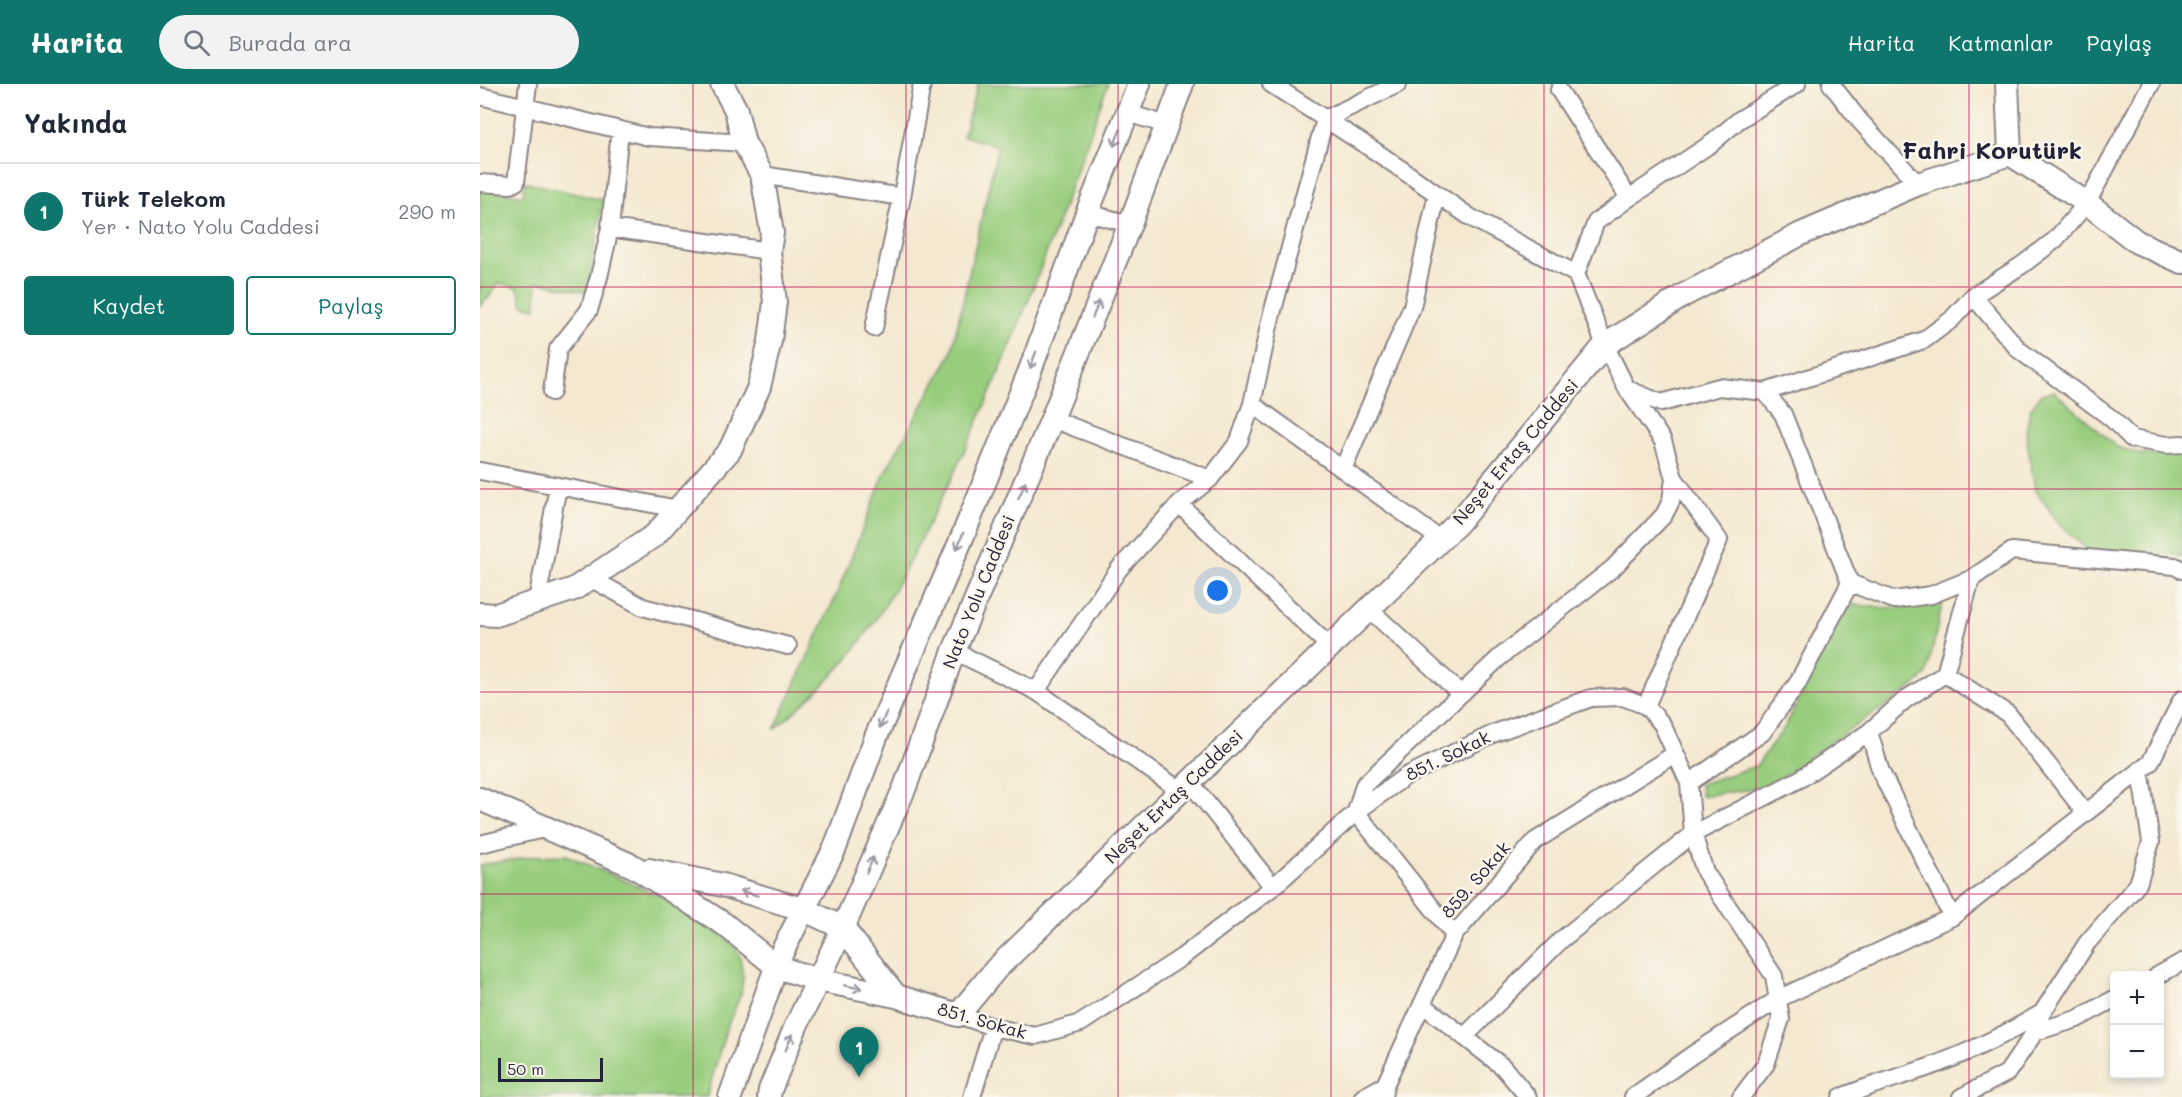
<!DOCTYPE html>
<html lang="tr">
<meta charset="utf-8">
<style>
:root{--surface:#fff;--page:#f2f2f3;--text:#1f2937;--muted:#747a83;--line:#e0e1e3;--accent:#0f766e}
body{margin:0;font-family:Mali,sans-serif;background:var(--page);color:var(--text)}
.controls{position:absolute;right:18px;bottom:18px;display:grid;overflow:hidden;border-radius:6px;box-shadow:0 3px 9px #0003}
.controls button{width:54px;height:54px;display:grid;place-items:center;padding:0;border:0;border-bottom:2px solid var(--line);background:var(--surface);color:var(--text);font:30px sans-serif}
.scale{position:absolute;left:18px;bottom:15px;width:105px;box-sizing:border-box;padding-left:6px;border:3px solid #22223b;border-top:0;font-size:16px;line-height:21px;white-space:nowrap;color:#22223b;-webkit-text-stroke:4px #fbf7ec;paint-order:stroke}
.you{position:absolute;left:738px;top:507px;width:21px;height:21px;margin:-15px;border:4px solid #fff;border-radius:50%;background:#1a73e8;box-shadow:0 0 0 9px #1a73e833}
.badge{display:grid;place-items:center;width:39px;height:39px;border-radius:50%;background:var(--accent);color:#fff;font-size:20px;font-weight:700}
.pin{position:absolute;translate:-50% -50px;filter:drop-shadow(0 2px 3px #0008)}
.pin::after{content:'';position:absolute;top:32px;width:21px;height:18px;background:inherit;clip-path:polygon(0 0,100% 0,50% 100%)}
.list{margin:0;padding:0;list-style:none}
h2{display:flex;justify-content:space-between;align-items:center;height:78px;margin:0;padding:0 24px;font-size:26px}
h2 small{font-size:20px;font-weight:400;color:var(--muted)}
.list li{display:grid;grid-template-columns:39px 1fr auto;gap:18px;align-items:center;box-sizing:border-box;height:96px;padding:0 24px;border-top:2px solid var(--line)}
.list b{display:block;font-size:22px;white-space:nowrap}
.list p{margin:0;font-size:20px;white-space:nowrap;color:var(--muted)}
.list em{font-size:20px;font-style:normal;color:var(--muted)}
.actions{display:flex;gap:12px;padding:18px 24px}
.actions a{flex:1;padding:14px 0;border:2px solid var(--accent);border-radius:6px;text-align:center;font-size:21px;color:var(--accent)}
.actions .main{background:var(--accent);color:#fff}
.icon{flex:none;width:33px;height:33px;fill:none;stroke:currentColor;stroke-width:2;stroke-linecap:round;stroke-linejoin:round}
.map{position:relative;flex:none;width:1702px;height:1013px;overflow:hidden}
header{display:flex;align-items:center;gap:36px;box-sizing:border-box;height:84px;padding:0 30px;background:var(--accent);color:#fff}
header strong{font-size:28px}
nav{display:flex;gap:33px;margin-inline-start:auto;font-size:21px}
.search{width:420px;height:54px;background:var(--page);display:flex;align-items:center;gap:15px;box-sizing:border-box;padding:0 21px;border-radius:33px;color:var(--muted);font-size:22px}
main{display:flex}
aside{flex:1;background:var(--surface)}
.map>svg:first-child{display:block}
.green{fill:#99cd7e;stroke:#5e785c;stroke-width:1.5}
.lines{fill:none;stroke-linecap:round;stroke-linejoin:round}
.street-casing{stroke:#8b8586;stroke-width:20}
.secondary-casing{stroke:#8b8586;stroke-width:26}
.street{stroke:#fff;stroke-width:16}
.secondary{stroke:#fff;stroke-width:22}
.oneway{stroke:#9c9ca7}
.grid{fill:none;stroke:#c2185b;stroke-width:1.5;stroke-opacity:0.55}
.labels{text-anchor:middle;stroke-width:5;stroke-linejoin:round;paint-order:stroke}
.street-label{font-size:18px;fill:#22223b;stroke:#fbf7ec}
.district-label{font-size:24px;font-weight:bold;fill:#22223b;stroke:#fbf7ec}
</style>
<header>
<strong>Harita</strong>
<div class="search"><svg class="icon" aria-label="search" viewBox="0 0 24 24"><circle cx="10" cy="10" r="6"/><path d="M15 15l6 6"/></svg>Burada ara</div>
<nav><a>Harita</a><a>Katmanlar</a><a>Paylaş</a></nav>
</header>
<main>
<aside>
<h2>Yakında<small></small></h2>
<ul class="list">
<li><span class="badge">1</span><div><b>Türk Telekom</b><p>Yer · Nato Yolu Caddesi</p></div><em>290 m</em></li>
</ul>
<div class="actions"><a class="main">Kaydet</a><a>Paylaş</a></div>
</aside>
<div class="map">
<svg width="1702" height="1013" viewBox="0 0 1702 1013">
<rect width="100%" height="100%" fill="#fbf7ec"/>
<filter id="ink" filterUnits="userSpaceOnUse"><feTurbulence type="fractalNoise" baseFrequency=".0167" numOctaves="2"/><feDisplacementMap in="SourceGraphic" scale="12" xChannelSelector="R" yChannelSelector="G"/><feConvolveMatrix kernelMatrix="1 2 1 2 8 2 1 2 1" color-interpolation-filters="sRGB"/></filter>
<filter id="wash" filterUnits="userSpaceOnUse"><feTurbulence type="fractalNoise" baseFrequency=".008" numOctaves="4" result="noise"/><feDisplacementMap in="SourceGraphic" scale="24" xChannelSelector="R" yChannelSelector="G"/><feGaussianBlur stdDeviation="1.35" result="paint"/><feColorMatrix in="noise" values="0 0 0 0 0 0 0 0 0 0 0 0 0 0 0 0 0 1.4 0 .05"/><feComposite in="paint" operator="in"/></filter>
<g filter="url(#wash)">
<rect width="100%" height="100%" fill="#f4e8d0"/>
<path class="green" d="M498 0H628C575 147 524 294 452 433 429 479 406 526 374 566 351 596 322 621 294 646L358 507 405 388 471 270 518 62 483 52Z
M45 98 123 116 107 208 57 198 56 224 43 221 38 204 19 199 10 212 0 222V104L43 112Z
M1574 307 1637 363 1660 370 1702 369V473L1694 470 1608 466 1580 441 1555 406 1546 350 1550 326 1561 310Z
M1463 516 1447 590 1430 605 1339 666 1288 703 1221 712 1220 700 1276 682 1305 643 1359 537 1370 520C1404 525 1429 526 1463 516Z
M86 771 221 830 255 863 260 873 263 894 261 910 246 945 227 1013H0V781L55 772Z"/>
</g>
<g filter="url(#ink)">
<g class="lines">
<g class="street-casing">
<path id="street" d="M791 0 895 67 990 133 1096 190 1125 261 1147 305 1183 357 1194 394 1191 417 1184 431 1133 484 1020 573 884 701 876 728 974 851
M1351 0 1379 36 1438 100
M1079 6 1149 114
M0 12 169 53 264 59
M647 29 687 41
M282 91 422 113 442 0
M0 99 31 101 36 98 48 0
M607 129 650 140
M130 144 289 167
M1096 190 1116 138 1149 114 1232 59 1259 36 1317 0
M1493 212 1539 266 1631 334 1652 355 1687 361 1702 360
M394 244 422 113
M1147 305 1181 319 1239 303 1285 308 1444 256 1471 236 1493 212 1542 181 1575 156 1607 119 1671 0
M72 308 78 265 109 226 119 193 130 144 140 46
M772 320 961 456
M572 335 730 395
M863 385 932 223 957 110
M0 387 198 425
M699 420 850 563
M110 494 163 523 308 562
M1370 499 1414 516 1451 511 1491 495 1532 467 1695 482 1702 486
M57 517 78 402
M889 525 981 610
M474 567 556 607
M1465 590 1528 630 1605 728
M1166 622 1239 456 1194 394
M1389 648 1401 688 1472 833
M710 698 793 803
M1209 699 1282 649 1317 600 1370 499 1303 330 1285 308
M701 707 556 607 639 485 699 420 730 395 759 357 772 320 790 237 845 35 918 0
M0 760 68 744
M1677 892 1702 878
M942 920 1023 983 1048 1013
M478 931 513 943 555 952 601 939 702 873 793 803 876 728 926 692 1015 649 1111 614 1143 613 1166 622 1182 640 1209 699 1213 750 1225 788 1294 892 1301 935 1286 980 1261 1013
M1555 948 1597 935 1634 915
M984 953 1081 856 1213 750 1320 695 1389 648 1426 615 1465 590 1491 495
M492 1013 513 943
M883 1013 905 1001
M903 1013 905 1001 974 851 1055 757 1195 670
M1153 1013 1212 971 1298 915 1472 833 1670 679 1702 615
M1361 1013C1390 1001 1420 993 1449 983 1489 969 1526 950 1562 929
M1481 1013 1527 989 1555 948 1562 929 1607 859 1658 800 1671 758 1660 686"/>
</g>
<g class="secondary-casing">
<path id="secondary" d="M1527 0 1530 70
M0 530 16 531 94 505 175 451 250 366 279 303 290 257 295 218 289 167 292 149 282 91 264 59 256 26 242 0
M0 715 153 782 244 840 297 883 338 896 416 912 478 931 516 885 978 439 1125 261 1204 211 1321 150 1438 100 1530 70 1607 119 1657 158 1702 178
M169 786 243 801 325 826 363 844 416 912
M250 1013 300 872 355 764 396 653 479 461 551 284 607 129 659 0
M289 1013 290 1006 316 942 363 844 425 703 474 567 572 335 650 140 702 0"/>
</g>
<use href="#street" class="street"/>
<use href="#secondary" class="secondary"/>
</g>
<defs><path id="oneway-shaft" d="M-6 0H5M1.5-3L5.5 0L1.5 3" fill="none" stroke-width="1.6" stroke-linecap="round" stroke-linejoin="round" transform="scale(1.5)"/></defs>
<g class="oneway">
<use href="#oneway-shaft" transform="translate(637 54) rotate(112)"/>
<use href="#oneway-shaft" transform="translate(616 225) rotate(-68)"/>
<use href="#oneway-shaft" transform="translate(553 276) rotate(110)"/>
<use href="#oneway-shaft" transform="translate(542 406) rotate(-66)"/>
<use href="#oneway-shaft" transform="translate(480 457) rotate(112)"/>
<use href="#oneway-shaft" transform="translate(403 636) rotate(113)"/>
<use href="#oneway-shaft" transform="translate(390 781) rotate(-67)"/>
<use href="#oneway-shaft" transform="translate(269 809) rotate(-163)"/>
<use href="#oneway-shaft" transform="translate(373 903) rotate(11)"/>
<use href="#oneway-shaft" transform="translate(309 958) rotate(-68)"/>
</g>
</g>
<path class="grid" d="M213 0V1013M426 0V1013M638 0V1013M851 0V1013M1064 0V1013M1276 0V1013M1489 0V1013M0 203H1702M0 405H1702M0 608H1702M0 810H1702"/>
<g class="labels">
<g class="street-label">
<text transform="translate(1036 368) rotate(-50)" y="6">Neşet Ertaş Caddesi</text>
<text transform="translate(499 508) rotate(-68)" y="6">Nato Yolu Caddesi</text>
<text transform="translate(968 672) rotate(-26)" y="6">851. Sokak</text>
<text transform="translate(694 713) rotate(-44)" y="6">Neşet Ertaş Caddesi</text>
<text transform="translate(996 796) rotate(-49)" y="6">859. Sokak</text>
<text transform="translate(502 937) rotate(16)" y="6">851. Sokak</text>
</g>
<g class="district-label">
<text x="1512" y="75">Fahri Korutürk</text>
</g>
</g>
</svg>
<div class="controls">
<button>+</button>
<button>−</button>
</div>
<div class="scale">50 m</div>
<div class="you"></div>
<div class="pin badge" style="left:379px;top:993px">1</div>
</div>
</main>
